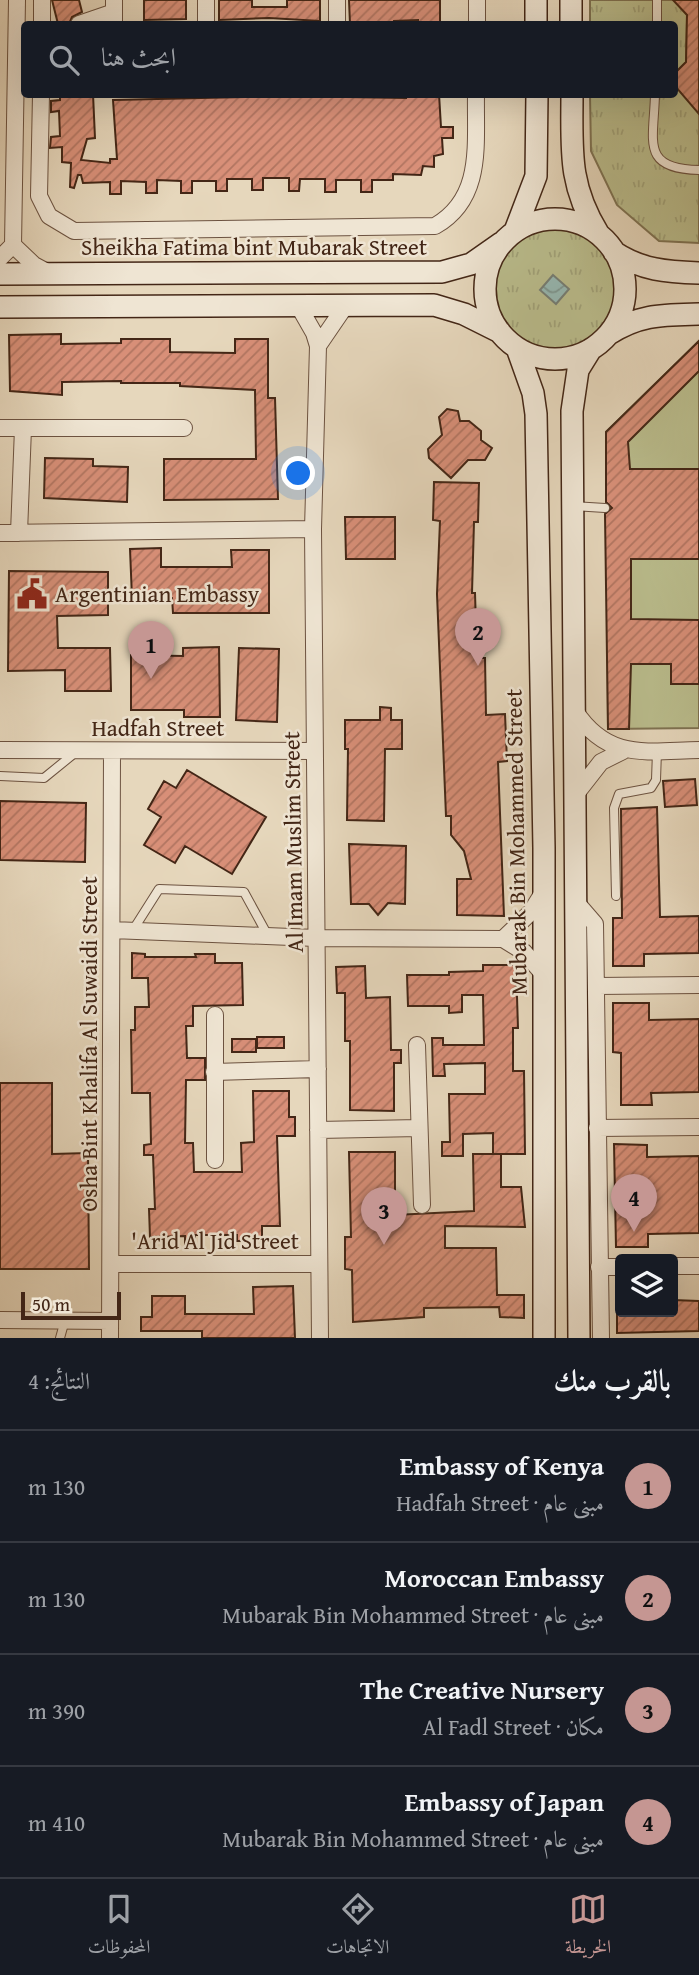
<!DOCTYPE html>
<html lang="ar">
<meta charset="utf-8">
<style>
:root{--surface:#171b24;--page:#20242c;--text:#f1f3f6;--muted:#9ea1a6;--line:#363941;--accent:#c59692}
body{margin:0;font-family:"Gentium Book Plus",Amiri,serif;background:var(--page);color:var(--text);direction:rtl}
.controls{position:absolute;right:21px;bottom:21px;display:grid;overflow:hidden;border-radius:7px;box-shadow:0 7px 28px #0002}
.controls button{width:63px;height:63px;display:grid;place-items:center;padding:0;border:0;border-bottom:2px solid var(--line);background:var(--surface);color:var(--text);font:35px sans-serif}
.scale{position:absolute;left:21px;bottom:18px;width:100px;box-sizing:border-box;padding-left:7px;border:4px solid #432616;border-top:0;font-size:19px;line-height:24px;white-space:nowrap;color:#432616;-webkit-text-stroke:5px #efe5d3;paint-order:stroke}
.you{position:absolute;left:299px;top:474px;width:24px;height:24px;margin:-18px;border:5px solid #fff;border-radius:50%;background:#1a73e8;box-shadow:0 0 0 10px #1a73e833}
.badge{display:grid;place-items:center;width:46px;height:46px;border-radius:50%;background:var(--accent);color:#111;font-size:23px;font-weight:700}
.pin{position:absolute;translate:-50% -58px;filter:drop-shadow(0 2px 4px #0008)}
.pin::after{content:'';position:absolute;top:37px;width:24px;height:21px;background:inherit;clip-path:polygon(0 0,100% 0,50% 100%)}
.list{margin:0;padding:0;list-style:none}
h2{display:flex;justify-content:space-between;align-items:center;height:91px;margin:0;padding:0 28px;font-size:30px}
h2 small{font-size:23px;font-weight:400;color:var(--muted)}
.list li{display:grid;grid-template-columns:46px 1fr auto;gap:21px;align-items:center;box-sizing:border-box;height:112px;padding:0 28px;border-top:2px solid var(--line)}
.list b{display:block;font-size:26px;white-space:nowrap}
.list p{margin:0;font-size:23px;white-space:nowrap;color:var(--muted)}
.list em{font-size:23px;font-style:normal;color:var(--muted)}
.icon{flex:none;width:38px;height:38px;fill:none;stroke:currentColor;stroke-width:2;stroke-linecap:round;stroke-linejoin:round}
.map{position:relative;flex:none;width:699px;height:1338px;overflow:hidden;direction:ltr}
.search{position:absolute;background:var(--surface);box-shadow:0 7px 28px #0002;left:21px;right:21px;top:21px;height:77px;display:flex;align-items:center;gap:18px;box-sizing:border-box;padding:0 24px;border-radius:7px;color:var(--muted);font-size:26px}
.sheet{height:539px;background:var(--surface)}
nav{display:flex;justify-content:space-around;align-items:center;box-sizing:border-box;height:98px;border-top:2px solid var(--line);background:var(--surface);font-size:19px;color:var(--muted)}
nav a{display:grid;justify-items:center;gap:4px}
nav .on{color:var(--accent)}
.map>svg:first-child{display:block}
.grass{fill:url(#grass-tufts);stroke:#7e7252;stroke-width:2}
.garden{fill:#babd8d;stroke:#7e7252;stroke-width:2}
.water{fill:url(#water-waves);stroke:#757e75;stroke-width:2}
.building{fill:url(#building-hatch);stroke:#432616;stroke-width:2}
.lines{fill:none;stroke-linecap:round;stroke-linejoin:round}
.service-casing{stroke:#6c5240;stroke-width:10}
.minor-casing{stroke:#6c5240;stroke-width:18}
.secondary-casing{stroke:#432616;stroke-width:24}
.service{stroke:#efe5d3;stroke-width:8}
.minor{stroke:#efe5d3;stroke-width:16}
.secondary{stroke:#efe5d3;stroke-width:21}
.labels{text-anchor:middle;stroke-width:5;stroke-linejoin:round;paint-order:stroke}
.street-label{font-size:23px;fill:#432616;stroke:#efe5d3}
.poi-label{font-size:23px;fill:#432616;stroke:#efe5d3;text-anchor:start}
</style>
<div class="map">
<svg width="699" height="1338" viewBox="0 0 699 1338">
<defs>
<pattern id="grass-tufts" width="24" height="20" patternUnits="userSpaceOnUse" patternTransform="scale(1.75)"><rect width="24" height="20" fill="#babd8d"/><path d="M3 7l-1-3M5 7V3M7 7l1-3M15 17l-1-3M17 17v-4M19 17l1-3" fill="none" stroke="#a1a279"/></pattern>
<pattern id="water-waves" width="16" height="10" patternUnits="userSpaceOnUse" patternTransform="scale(1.75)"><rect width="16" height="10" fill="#96b9b4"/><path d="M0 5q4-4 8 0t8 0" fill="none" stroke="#7c9691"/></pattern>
<pattern id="building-hatch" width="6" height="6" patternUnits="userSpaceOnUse" patternTransform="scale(1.75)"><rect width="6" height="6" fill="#d88f78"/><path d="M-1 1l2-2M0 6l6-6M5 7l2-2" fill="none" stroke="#b17561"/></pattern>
</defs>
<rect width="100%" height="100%" fill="#e6d7bc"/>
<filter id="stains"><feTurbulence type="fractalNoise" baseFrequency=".00286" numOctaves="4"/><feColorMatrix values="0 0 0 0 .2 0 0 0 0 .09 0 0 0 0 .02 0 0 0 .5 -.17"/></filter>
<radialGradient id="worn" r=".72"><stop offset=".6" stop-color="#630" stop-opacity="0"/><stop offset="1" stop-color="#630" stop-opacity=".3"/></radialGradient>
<path class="grass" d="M590 0H679L687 15 686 62 677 71 675 86 699 107V243L659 241 617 205 591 151 590 95 674 94V24H590Z
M493 289a61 61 0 1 1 122 0a61 61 0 1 1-122 0Z"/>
<path class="garden" d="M699 341V728L608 729 606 432Z"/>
<path class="water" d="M553 275 569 289 556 304 540 290Z"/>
<path class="building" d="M52 0H79L82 12 72 17 69 24H58Z
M144 0H186V19L144 20Z
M219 0H252V7H287V0H320V21L269 18 219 20Z
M349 0H440V24H418V20L394 21V24H350Z
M673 0H699V114L675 86 677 71 686 62 687 15Z
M60 94H93L95 138 87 139 81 160 110 163V159H117L113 100 285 96 406 98V94H439L441 127H453V138H442L443 154 434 156V167L423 166 421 175 393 174V180H372V192H361V180H336V192H325V179H300L299 191H289V178H263V190H252V179H227V191H216V181H192V193H181V181L157 180V193H146V182L121 181V194H110V182L83 183 81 175H78L74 188 70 187 71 163 62 162V147L50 148 51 137 60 136 59 111 51 112V101L60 100Z
M61 334V344L121 343V339H170V352L235 353V339H268V398H275L278 499 164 500V459H256L255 390 180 386V383H121V381L62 382V395L10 391 9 335Z
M699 341V371L628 442 630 469H699V559H631V619L699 620V684H671V664H631L629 729H608L605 514 612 508 606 502V432Z
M447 409 458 411 460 421H469L481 431V440L492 448 485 460H468L451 478 429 458 428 449 442 435 439 417Z
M45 458 93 459V466L128 467 127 502 44 498Z
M434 482 479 483 478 522H474L472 593H475L477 658H485L486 715 505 714 507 761 498 762 504 916 457 915V879H471L464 851 451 835V816H446L437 594 440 521 433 520Z
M345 517H395V559H346Z
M161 548V567H232L231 550H269V613H173L172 598H132L130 549Z
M9 571 108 572V615L57 616 58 648H110L111 691H65V670L8 671Z
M219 647 220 717H184V710H131V655L183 656V648Z
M239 648 279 649 277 722 236 720Z
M380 707 391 708V720H402V749H385L384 821 347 820 348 749H345V720H380Z
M187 770 266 817 232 874 185 846 175 863 144 845 161 817 148 809 164 781 176 788Z
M695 779 697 805 665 807 663 781Z
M0 801 86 803 85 862 0 860Z
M657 807 660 917 699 916V953L644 954V966H613V918H622L621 809Z
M349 844 406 846 405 904 388 903 378 915 369 904H351Z
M132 953 145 954V957H196L195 954H215V963H242L243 1005 193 1006V1026H186L187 1058H205V1080H186L185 1143H193L194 1172H242L241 1143 254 1142 253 1091H289V1117H295V1136H277L280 1226H262V1241H237V1235H195V1243L185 1244V1236L150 1237 149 1209H155L153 1155H144V1145L151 1144 150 1093H132L131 1030H135V1007H149L148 978H132Z
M483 965H516L518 1028H513V1071H524L525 1154H493V1133L463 1134V1156H442V1142H450L449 1094H485V1063L444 1064 445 1076H433L432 1038H443V1045H484L483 995H462V1012L449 1013V1006H408L407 975H449V972L483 971Z
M365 966 366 998 390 997 391 1050H401V1063H394V1111L350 1110V1041H345V993H337L336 967Z
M613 1003H649V1020L699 1019V1092L651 1093 652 1105H621V1053L613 1052Z
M257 1037H284V1048H257Z
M232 1039H256V1052H232Z
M0 1083H52V1154L88 1153 89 1269H0Z
M614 1144 647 1145V1157L699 1156V1233L648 1234V1247H616Z
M349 1152H395V1215L474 1211 473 1154H501V1187H521L525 1227 445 1226V1248H496L497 1295H524V1318L500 1317 499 1307 424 1308V1317L353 1322 352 1270 345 1269V1237H351Z
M293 1286 295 1338H202V1331H141V1317H152V1296H185V1314H254L253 1287Z
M673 1300 699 1301V1331L617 1333V1312H673Z"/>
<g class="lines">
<g class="service-casing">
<path id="service" d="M657 24V0
M655 94C654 141 640 169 699 170
M573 506 605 508
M0 776 44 778 76 752
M616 896 614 808 619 794 651 788 656 780 657 751
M133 930 159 889 244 892 267 934
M60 1338 65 1320"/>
</g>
<g class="minor-casing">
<path id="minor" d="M42 0V24
M114 0V24
M206 0V24
M79 24 114 12
M337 24V0
M477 24V0
M41 94 39 196 49 216 74 231 435 226C484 198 475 144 476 94
M13 245 34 265 49 273
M0 258 13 245 17 0
M298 305 314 333 318 346 313 529 320 1338
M318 346 346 305
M0 428H184
M0 533 313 529
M19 533 23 428
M575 711C608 761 646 751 699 750
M0 750 315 751
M576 794 601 762 623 751
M576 902 595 924 601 1338
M112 930 316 938 503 939 524 952 544 975
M503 939 531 912 544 891
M597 986 699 985
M215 1015V1160
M417 1045 422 1205
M214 1072 318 1069
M597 1128 699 1127
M318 1130 419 1128
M111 1264H319
M673 1266H699
M599 1267H620
M0 1320 110 1321
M110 1338 112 751"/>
</g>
<g class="secondary-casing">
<path id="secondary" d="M536 0V24
M571 0V24
M572 94C572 150 568 184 598 233
M485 289a70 70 0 1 1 140 0a70 70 0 1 1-140 0Z
M515 231 536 176 537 94
M614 252C641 270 667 272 699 273
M0 274 442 272 471 264 501 243
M0 307 434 305 464 314 500 332
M609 334C640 314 663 315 699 314
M517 348 533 393 536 414 544 848V1338
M579 1338 572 411 578 370 591 349"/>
</g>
<use href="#service" class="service"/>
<use href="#minor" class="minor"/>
<use href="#secondary" class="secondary"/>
</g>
<defs>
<g id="civic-bare" transform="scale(2.415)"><path d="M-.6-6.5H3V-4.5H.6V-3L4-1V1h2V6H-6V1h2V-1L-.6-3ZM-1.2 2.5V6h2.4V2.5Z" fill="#8f2418" stroke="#efe5d3" stroke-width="2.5" paint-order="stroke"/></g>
</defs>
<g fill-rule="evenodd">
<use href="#civic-bare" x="32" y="594"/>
</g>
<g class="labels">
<g class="street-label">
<text x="254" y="255">Sheikha Fatima bint Mubarak Street</text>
<text x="158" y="736">Hadfah Street</text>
<text transform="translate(293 842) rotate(-91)" y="8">Al Imam Muslim Street</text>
<text transform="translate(516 842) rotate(-91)" y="8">Mubarak Bin Mohammed Street</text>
<text transform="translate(89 1044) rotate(-90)" y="8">Osha Bint Khalifa Al Suwaidi Street</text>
<text x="215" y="1249">'Arid Al Jid Street</text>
</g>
<g class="poi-label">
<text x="55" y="602">Argentinian Embassy</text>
</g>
</g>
<rect width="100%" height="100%" filter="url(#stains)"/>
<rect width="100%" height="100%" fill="url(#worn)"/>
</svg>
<div class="controls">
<button><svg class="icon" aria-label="layers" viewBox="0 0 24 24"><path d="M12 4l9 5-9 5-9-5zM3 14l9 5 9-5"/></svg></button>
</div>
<div class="scale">50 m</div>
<div class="you"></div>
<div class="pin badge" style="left:151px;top:679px">1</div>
<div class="pin badge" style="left:478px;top:666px">2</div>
<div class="pin badge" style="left:384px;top:1245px">3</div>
<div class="pin badge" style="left:634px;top:1232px">4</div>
<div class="search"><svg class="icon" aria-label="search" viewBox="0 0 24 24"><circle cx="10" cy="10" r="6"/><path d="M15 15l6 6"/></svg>ابحث هنا</div>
</div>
<section class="sheet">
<h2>بالقرب منك<small>النتائج: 4</small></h2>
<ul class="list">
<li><span class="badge">1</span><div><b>Embassy of Kenya</b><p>مبنى عام · Hadfah Street</p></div><em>130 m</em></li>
<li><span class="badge">2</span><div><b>Moroccan Embassy</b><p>مبنى عام · Mubarak Bin Mohammed Street</p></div><em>130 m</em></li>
<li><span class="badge">3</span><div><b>The Creative Nursery</b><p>مكان · Al Fadl Street</p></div><em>390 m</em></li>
<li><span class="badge">4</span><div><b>Embassy of Japan</b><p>مبنى عام · Mubarak Bin Mohammed Street</p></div><em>410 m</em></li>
</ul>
</section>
<nav>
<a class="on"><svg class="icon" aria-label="map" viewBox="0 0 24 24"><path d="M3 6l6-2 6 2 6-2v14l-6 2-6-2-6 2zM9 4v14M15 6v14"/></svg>الخريطة</a>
<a><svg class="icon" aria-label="directions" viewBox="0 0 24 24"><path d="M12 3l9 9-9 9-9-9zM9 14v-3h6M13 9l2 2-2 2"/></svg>الاتجاهات</a>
<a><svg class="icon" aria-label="saved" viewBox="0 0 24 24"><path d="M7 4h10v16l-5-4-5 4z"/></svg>المحفوظات</a>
</nav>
